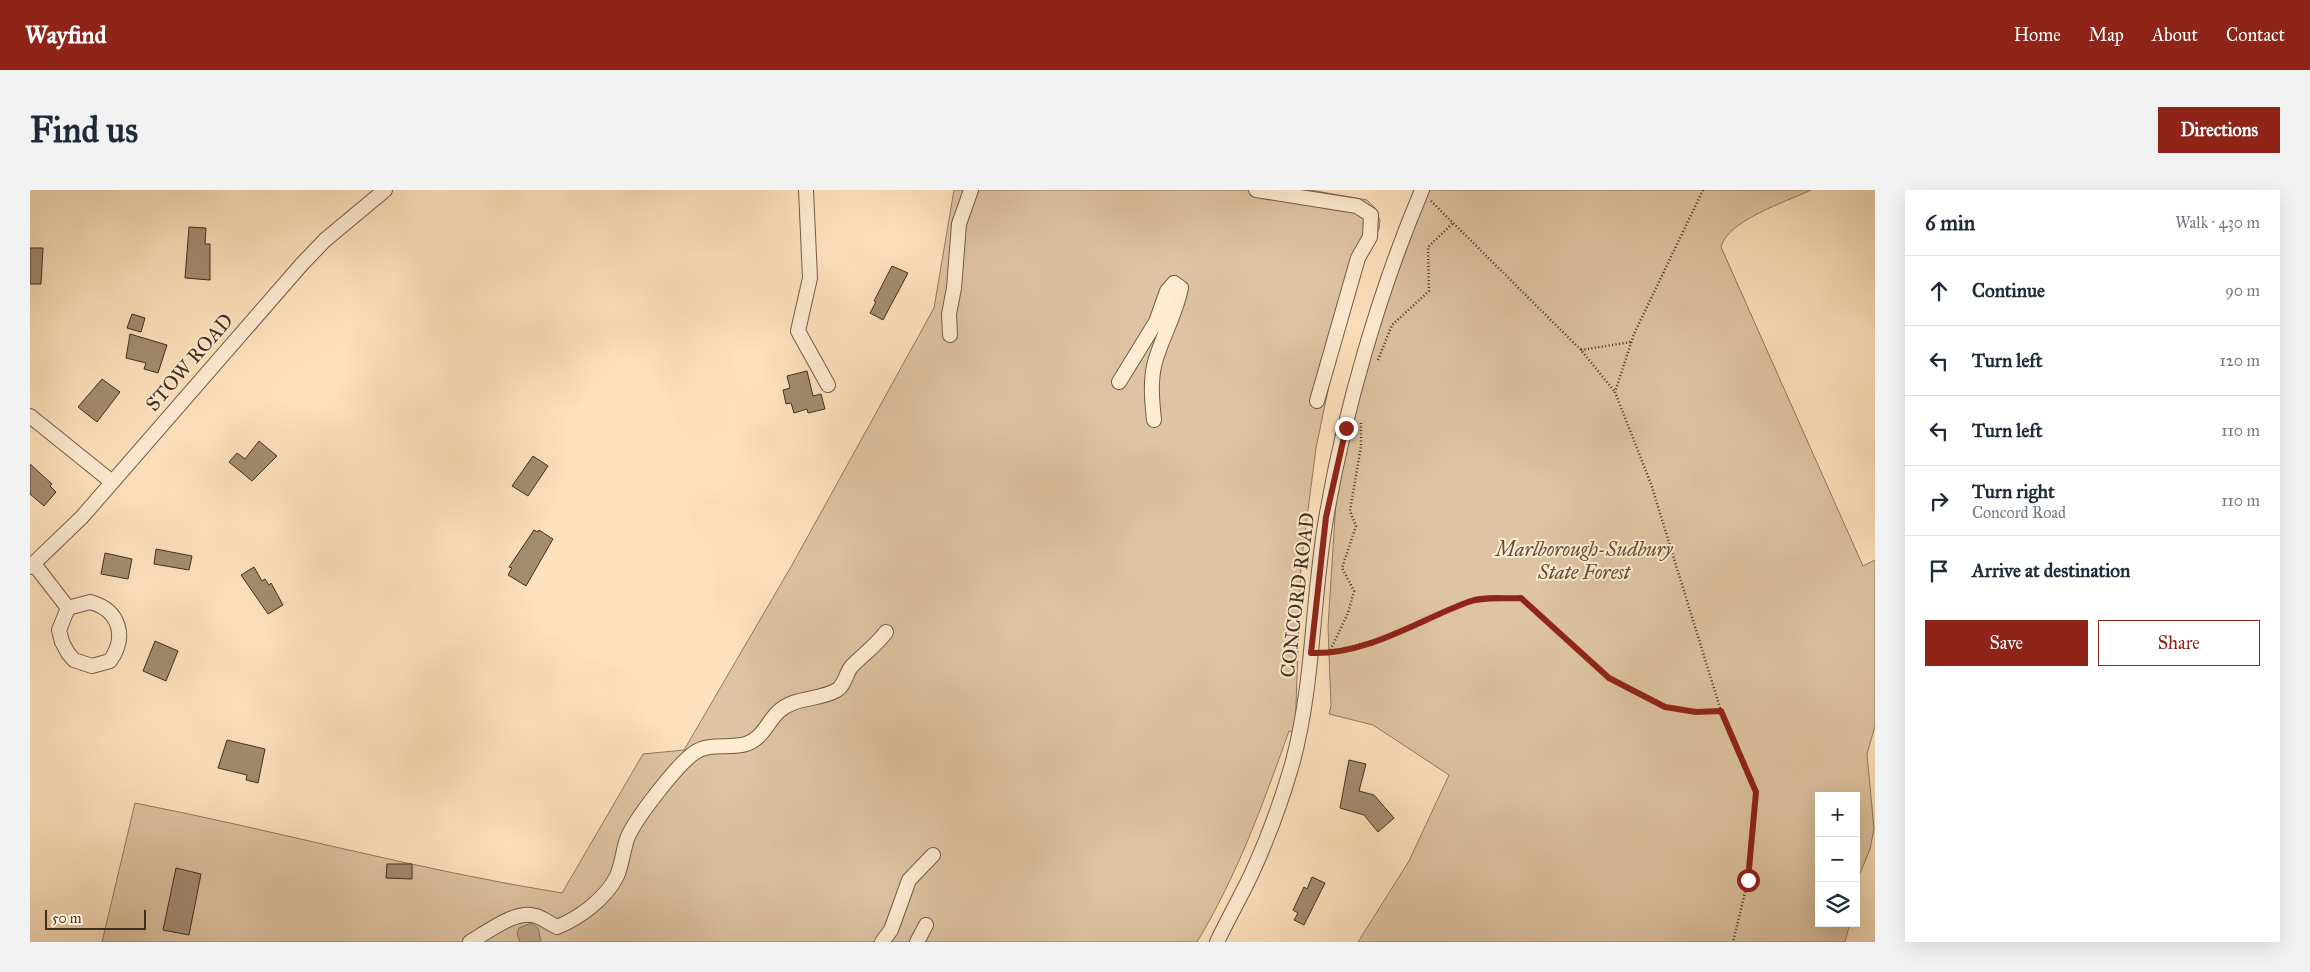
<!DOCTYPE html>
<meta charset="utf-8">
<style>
:root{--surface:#fff;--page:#f2f2f3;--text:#1f2937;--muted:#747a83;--line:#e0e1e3;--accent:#8f2418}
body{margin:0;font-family:"IM FELL Great Primer",serif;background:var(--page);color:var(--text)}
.controls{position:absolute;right:15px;bottom:15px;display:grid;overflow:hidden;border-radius:0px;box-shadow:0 5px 20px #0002}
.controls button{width:45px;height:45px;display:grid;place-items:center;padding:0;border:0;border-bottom:1px solid var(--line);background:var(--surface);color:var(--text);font:25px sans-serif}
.scale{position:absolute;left:15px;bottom:12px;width:101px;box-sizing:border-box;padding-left:5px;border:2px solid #3f2f1d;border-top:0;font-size:14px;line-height:18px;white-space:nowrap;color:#3f2f1d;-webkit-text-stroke:4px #feecd4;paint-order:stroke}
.stop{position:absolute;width:15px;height:15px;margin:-11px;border:4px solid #8f2418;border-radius:50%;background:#fff}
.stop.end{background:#8f2418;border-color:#fff;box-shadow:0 1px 5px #0008}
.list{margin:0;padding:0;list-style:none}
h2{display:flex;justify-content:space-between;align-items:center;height:65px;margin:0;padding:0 20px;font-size:21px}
h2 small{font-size:16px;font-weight:400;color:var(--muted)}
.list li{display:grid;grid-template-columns:32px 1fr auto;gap:15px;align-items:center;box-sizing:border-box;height:70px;padding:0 20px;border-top:1px solid var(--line)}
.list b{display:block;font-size:19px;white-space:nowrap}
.list p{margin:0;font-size:16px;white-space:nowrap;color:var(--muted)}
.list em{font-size:16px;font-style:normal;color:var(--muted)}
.actions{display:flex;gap:10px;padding:15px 20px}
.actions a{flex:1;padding:11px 0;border:1px solid var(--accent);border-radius:0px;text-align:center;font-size:18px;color:var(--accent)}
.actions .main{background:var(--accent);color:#fff}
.icon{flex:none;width:28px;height:28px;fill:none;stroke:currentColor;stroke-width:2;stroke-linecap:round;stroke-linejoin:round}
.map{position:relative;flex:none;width:1845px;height:752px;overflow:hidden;border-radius:0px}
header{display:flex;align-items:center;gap:30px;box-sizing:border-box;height:70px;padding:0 25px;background:var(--accent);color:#fff}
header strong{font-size:24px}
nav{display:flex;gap:28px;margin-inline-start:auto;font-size:18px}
.intro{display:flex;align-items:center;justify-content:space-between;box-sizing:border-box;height:120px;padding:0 30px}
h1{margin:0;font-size:35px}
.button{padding:12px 22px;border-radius:0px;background:var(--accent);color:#fff;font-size:18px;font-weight:700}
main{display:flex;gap:30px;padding:0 30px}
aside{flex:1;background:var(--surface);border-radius:0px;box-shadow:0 5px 20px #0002}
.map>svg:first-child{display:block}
.green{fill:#dec4a2;stroke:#8e7a60}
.water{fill:#bda587;stroke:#8b765d}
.building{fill:#a28c70;stroke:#3f2f1d}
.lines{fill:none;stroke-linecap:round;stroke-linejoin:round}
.minor-casing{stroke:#6f5c45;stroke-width:16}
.path{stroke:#3f2f1d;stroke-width:2.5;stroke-dasharray:1 2.5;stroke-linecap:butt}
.minor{stroke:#feecd4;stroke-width:14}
.route{stroke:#8f2418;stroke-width:6}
.labels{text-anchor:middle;stroke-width:4;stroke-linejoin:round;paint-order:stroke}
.street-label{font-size:20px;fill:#3f2f1d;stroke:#feecd4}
.park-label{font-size:20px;font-style:italic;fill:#5f4d38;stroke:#feecd4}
</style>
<header>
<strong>Wayfind</strong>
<nav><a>Home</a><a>Map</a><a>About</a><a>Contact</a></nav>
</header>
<div class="intro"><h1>Find us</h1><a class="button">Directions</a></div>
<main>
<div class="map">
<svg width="1845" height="752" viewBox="0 0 1845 752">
<rect width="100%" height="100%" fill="#fee2bd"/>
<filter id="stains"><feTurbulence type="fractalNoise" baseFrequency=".004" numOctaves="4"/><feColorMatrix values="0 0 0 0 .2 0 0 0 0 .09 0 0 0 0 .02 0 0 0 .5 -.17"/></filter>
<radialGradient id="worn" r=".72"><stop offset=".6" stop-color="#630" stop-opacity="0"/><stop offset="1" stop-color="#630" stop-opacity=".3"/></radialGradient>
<path class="green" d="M924 0H1280L1337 10 1346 19 1350 31 1349 39 1335 69 1302 181 1286 258 1271 375 1265 543 1259 541C1233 614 1207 686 1167 752H72L105 613C248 641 388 680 532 703L613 564 654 560 762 375 904 118Z
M1399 0H1781C1756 12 1698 30 1691 57L1833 376 1845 370V536L1837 564 1844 639 1840 659 1829 686 1826 702V606H1789V733H1820L1815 752H1328L1379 671 1419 585 1343 535 1299 524 1301 516 1298 437 1307 295 1340 155Z"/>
<path class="water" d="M501 733 508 738 511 751 490 752 487 744 489 738Z"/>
<path class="building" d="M159 37 176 38 175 54H180V90L155 88Z
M0 58H13L11 94H0Z
M862 76 878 83 853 130 840 123 846 112 844 111Z
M102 124 115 128 111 142 97 138Z
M100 144 137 155 128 183 114 179 116 173 96 168Z
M777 181 783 206 791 204 795 219 778 223 777 219 764 223 761 213 756 214 753 200 760 198 757 186Z
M72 189 90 202 67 232 48 217Z
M229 251 247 266 222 291 199 272 207 263 215 269Z
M503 266 518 276 498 306 482 296Z
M0 274 22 294 20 296 26 302 14 316 0 304Z
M504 340 508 342 509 340 523 349 496 396 478 385 482 378 479 377Z
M126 359 162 366 159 380 124 374Z
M75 363 102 369 98 389 71 384Z
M224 377 232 391 235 389 239 395 241 393 253 415 238 424 211 385Z
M125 451 148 461 136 491 113 481Z
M197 550 235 559 228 593 216 590 217 585 188 578Z
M1319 570 1336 574 1329 601 1344 605 1364 628 1348 642 1334 625 1310 618Z
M357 674H382V689L356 688Z
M146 678 171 684 159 745 133 740Z
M1282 687 1295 693 1274 735 1264 730 1268 723 1263 720 1274 697 1277 699Z"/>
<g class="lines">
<g class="minor-casing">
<path id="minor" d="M776 0 780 88 768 141 798 195
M1226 0 1327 16 1341 25 1340 47 1328 68 1287 211
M920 145 919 124 924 98 929 34 941 0
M1089 192 1126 132 1137 101 1144 93 1151 98C1146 124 1132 147 1125 172 1120 191 1122 211 1124 230
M0 226 82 292
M4 374 38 418
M0 377 52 327 272 74 295 50 355 0
M60 412C90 420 97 447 80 471L62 476 44 470 38 463 32 452 29 440 38 418Z
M440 752C456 743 486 719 506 726 513 728 520 734 527 737 550 728 576 708 587 686 592 674 593 661 597 649 604 630 647 575 664 563 679 552 700 559 716 554 732 549 737 533 748 522 765 506 788 511 807 500 814 496 816 484 821 477 832 465 845 457 856 442
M852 752 861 740 879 690 903 665
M887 752 896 735
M1187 752C1198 729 1210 708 1221 685 1238 648 1252 610 1263 571 1284 492 1282 409 1296 329 1314 222 1350 99 1392 0"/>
</g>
<path class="path" d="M1673 0 1604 144 1585 202 1621 294 1691 521 1726 602 1718 690 1703 752
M1401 11 1551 160 1585 202
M1551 160 1601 152
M1348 170 1362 135 1399 101 1398 57 1423 33
M1299 463 1318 423 1324 401 1312 378 1326 336 1320 321 1331 256V233
M1299 463 1369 443 1440 411 1491 407 1579 488 1635 517 1666 522 1691 521"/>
<use href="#minor" class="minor"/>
</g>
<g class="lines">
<path class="route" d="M1316 238 1296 327 1281 463C1337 465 1387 431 1438 412 1453 406 1475 409 1491 408L1579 488 1635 517 1666 522 1691 521 1726 602 1718 690"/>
</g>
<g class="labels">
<g class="street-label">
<text transform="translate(159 172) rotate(-49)" y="7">STOW ROAD</text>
<text transform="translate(1267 405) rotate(-83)" y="7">CONCORD ROAD</text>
</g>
<g class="park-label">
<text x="1554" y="366">Marlborough-Sudbury<tspan x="1554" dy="23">State Forest</tspan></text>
</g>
</g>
<rect width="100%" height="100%" filter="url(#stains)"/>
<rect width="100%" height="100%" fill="url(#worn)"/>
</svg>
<div class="controls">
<button>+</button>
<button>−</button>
<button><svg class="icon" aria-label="layers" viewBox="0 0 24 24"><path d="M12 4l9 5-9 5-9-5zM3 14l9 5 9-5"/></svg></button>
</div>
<div class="scale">50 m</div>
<div class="stop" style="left:1718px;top:690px"></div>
<div class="stop end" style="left:1316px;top:238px"></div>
</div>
<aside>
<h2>6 min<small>Walk · 430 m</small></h2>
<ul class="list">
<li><svg class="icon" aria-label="ahead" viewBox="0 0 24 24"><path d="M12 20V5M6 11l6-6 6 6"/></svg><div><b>Continue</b></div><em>90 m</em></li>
<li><svg class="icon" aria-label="left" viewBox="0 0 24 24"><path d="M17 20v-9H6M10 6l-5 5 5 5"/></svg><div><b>Turn left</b></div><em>120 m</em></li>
<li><svg class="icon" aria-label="left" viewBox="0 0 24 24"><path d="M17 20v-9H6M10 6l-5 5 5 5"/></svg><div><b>Turn left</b></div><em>110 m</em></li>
<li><svg class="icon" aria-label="right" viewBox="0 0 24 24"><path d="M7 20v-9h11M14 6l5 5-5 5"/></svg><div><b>Turn right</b><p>Concord Road</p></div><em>110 m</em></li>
<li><svg class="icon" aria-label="arrive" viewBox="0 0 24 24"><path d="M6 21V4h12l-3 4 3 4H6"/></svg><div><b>Arrive at destination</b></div></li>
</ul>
<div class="actions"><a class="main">Save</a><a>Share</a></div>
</aside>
</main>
